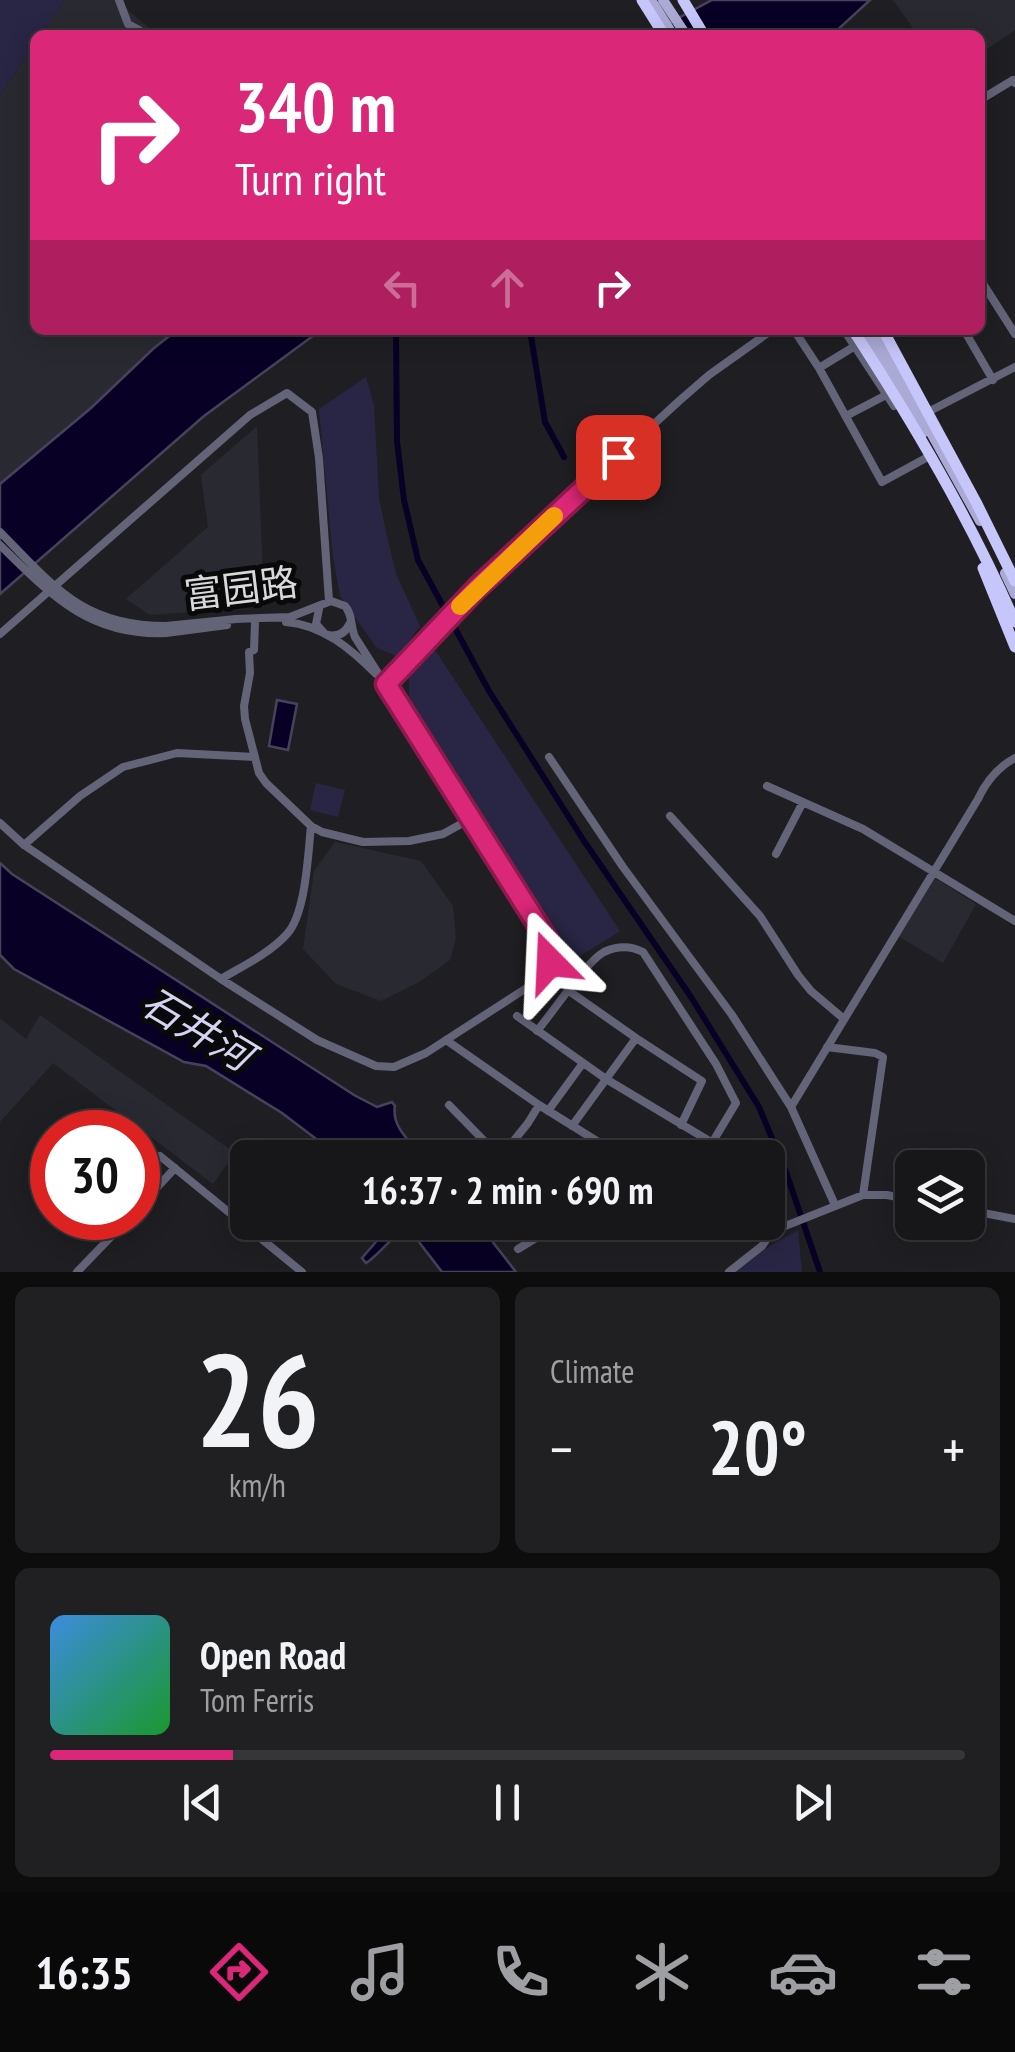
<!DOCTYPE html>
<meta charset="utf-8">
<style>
:root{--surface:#17171a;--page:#202023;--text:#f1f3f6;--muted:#9e9fa2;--line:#363639;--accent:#db2777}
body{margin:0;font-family:"PT Sans Narrow","Noto Sans SC",sans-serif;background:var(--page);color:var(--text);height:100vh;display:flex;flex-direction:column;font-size:38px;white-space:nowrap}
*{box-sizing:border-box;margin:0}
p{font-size:32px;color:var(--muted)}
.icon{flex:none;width:55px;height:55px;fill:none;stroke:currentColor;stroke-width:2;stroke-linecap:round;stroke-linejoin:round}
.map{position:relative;height:1272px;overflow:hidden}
.side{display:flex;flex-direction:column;gap:15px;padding:15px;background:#0d0d0e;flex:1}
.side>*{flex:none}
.hud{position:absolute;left:30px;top:30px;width:955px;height:305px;border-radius:15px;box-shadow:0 5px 25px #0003,0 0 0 2px var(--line);background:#db2777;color:#fff;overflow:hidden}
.buttons{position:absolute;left:895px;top:1150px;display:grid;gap:20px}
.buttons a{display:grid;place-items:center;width:90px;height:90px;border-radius:15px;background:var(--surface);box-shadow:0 5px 25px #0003,0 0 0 2px var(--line);font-size:50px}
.speed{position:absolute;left:30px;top:1110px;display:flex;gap:20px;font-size:50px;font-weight:700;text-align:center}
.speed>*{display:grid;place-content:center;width:130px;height:130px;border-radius:50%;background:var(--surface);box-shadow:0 5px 25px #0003,0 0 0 2px var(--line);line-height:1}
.speed .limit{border:15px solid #d22;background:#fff;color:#111}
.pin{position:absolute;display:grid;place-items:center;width:85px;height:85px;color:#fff;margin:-42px;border-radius:20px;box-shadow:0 5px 15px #0006}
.me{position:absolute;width:110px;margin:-55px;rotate:339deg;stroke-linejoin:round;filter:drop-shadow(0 0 8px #0008)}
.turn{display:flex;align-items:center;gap:35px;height:210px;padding:0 40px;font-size:45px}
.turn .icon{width:130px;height:130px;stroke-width:2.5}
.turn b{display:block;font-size:70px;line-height:85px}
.lanes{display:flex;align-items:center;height:95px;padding:0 40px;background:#0003;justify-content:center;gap:50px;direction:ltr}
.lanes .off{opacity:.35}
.big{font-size:75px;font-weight:800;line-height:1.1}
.side .card{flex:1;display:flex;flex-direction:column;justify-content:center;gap:15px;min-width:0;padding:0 35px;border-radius:15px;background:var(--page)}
.side .dial{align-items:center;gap:0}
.dial b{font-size:130px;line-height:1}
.song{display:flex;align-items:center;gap:30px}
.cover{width:120px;height:120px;border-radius:15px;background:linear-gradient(135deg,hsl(210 70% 55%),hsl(130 70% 35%))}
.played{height:10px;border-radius:5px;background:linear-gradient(90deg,var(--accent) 20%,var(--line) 20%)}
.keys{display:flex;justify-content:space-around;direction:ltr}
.heat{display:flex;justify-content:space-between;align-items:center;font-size:55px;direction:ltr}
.side .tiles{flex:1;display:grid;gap:15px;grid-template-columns:1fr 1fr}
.card:last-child{grid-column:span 2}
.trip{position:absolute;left:230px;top:1140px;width:555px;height:100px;border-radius:15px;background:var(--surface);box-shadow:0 5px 25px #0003,0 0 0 2px var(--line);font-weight:800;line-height:100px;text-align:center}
.tabs{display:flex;height:160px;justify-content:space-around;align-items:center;background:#09090a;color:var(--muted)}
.tabs .icon{width:70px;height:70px}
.tabs .active{color:var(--accent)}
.tabs b{font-size:45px;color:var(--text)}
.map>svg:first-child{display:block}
.built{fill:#292931}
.green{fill:#282644}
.water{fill:#090125;stroke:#47425c;stroke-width:2.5}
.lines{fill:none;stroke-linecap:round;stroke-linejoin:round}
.canal{stroke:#090125;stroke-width:6}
.minor{stroke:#646479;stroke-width:8}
.major{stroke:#abaad6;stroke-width:10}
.highway{stroke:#c7c6fb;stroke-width:11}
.minor-bridge{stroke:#646479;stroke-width:8}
.highway-bridge{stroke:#c7c6fb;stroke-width:11}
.route-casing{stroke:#8e194d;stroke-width:25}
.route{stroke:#db2777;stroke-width:18}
.slow{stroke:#f59e0b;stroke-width:18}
.labels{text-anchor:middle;stroke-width:10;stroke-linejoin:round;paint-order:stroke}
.street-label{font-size:38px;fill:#d9d9dc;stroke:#09090a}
.water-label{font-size:40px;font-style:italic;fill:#d4d3f2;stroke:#09090a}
</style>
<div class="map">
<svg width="1015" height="1272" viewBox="0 0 1015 1272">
<rect width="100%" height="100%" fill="#1f1f23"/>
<!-- built -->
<path class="built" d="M65 0H116L155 33 154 35H41Z
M893 0H1015V30L980 54V35H918Z
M35 44V330H177L154 348 91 408 0 484V95Z
M257 426 264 607 150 615 126 599 208 527 201 475Z
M335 842 421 861 453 906 456 938 450 960 419 982 381 1001 336 984 303 949 314 871Z
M933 877 976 904 943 963 898 936Z
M40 1015 235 1153 213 1184 53 1063 0 1122V1018L26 1039Z"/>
<!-- green -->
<path class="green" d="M0 0H65L41 35H35V44L0 95Z
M366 377 374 405 379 498 386 532 396 574 420 626 398 657 376 647 340 596 333 557 319 409Z
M433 647 620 931 550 975 557 959 559 943 409 704V679L415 659Z
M316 783 345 790 338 817 310 810Z
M798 1230 802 1272H725Z"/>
<!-- water -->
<path class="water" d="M712 0H870L832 35H642L656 30Z
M177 330H321L204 416 0 594V484L91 408 154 348Z
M277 700 297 704 288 750 269 746Z
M0 863 12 874 354 1095 377 1107 392 1102 395 1106C391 1127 411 1142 423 1157H340L282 1113 206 1066 184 1062 14 969 0 955Z
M393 1222 478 1223 516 1272H442L412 1233 406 1230C390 1237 381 1253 366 1263L362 1258Z"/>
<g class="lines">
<!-- canal -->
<path class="canal" d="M396 330 397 441 404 500 418 560 489 691 584 841 691 997 759 1107 786 1172 820 1272
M530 330 545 422 564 457"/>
<!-- minor -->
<path class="minor" d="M119 0 128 24 139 30 142 35
M980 100 1013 80 1015 83
M980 279 1015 334
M794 330 819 368 882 482 926 458
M844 330 894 406
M964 330 993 380
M819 368 855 346
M926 413 1015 367
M846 416 890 393
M319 609 316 624 325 634C337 638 345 634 350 623
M255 622 254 650 249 652 250 673 244 706 245 719 259 773 266 783 311 826 322 832 363 842 409 841 443 834 470 819
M286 622C323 625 351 649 376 674
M166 633 227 625
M0 634 250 415 287 393 312 412 319 458 329 601
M386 684 477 587 679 401 709 375 772 330
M549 757 623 867 732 1015 791 1107 835 1205
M767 786 863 829 1015 921
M670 816 760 916 798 975 811 991 844 1019
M0 823 24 845 221 979 317 1040 376 1066 394 1067 426 1053 542 978 550 962V944L355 637C350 626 353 615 345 606L331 601 290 617 236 619 166 626
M24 845 80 796 123 767 177 753 255 757
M776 854 803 802
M221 979C243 966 270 953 287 934 306 913 308 854 311 826
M569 991 636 1038 572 1126
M517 1016 606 1079 711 1142
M537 1031C552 1013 587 961 604 952 617 946 631 946 643 952L716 1064 736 1103 703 1158
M636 1038 702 1081 681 1125
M446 1040 539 1105 624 1158
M827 1047 875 1053 883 1057 863 1195
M449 1105 500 1157
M791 1107 978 799C986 782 998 767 1015 758
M548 1111 583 1063
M160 1156 302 1272
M500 1158 528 1123 539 1105
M138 1208 175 1168
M968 1210 1015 1219
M729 1222 755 1238 863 1195H887L912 1200
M518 1249 549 1230 556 1222
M77 1272 129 1218
M729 1272 762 1246 772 1231"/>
<!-- major -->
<path class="major" d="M651 0 673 35
M663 0 686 35
M863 330 923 433
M874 330 980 521
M1005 573 1015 594"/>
<!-- highway -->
<path class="highway" d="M642 0 664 35
M683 0 704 35"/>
<!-- minor-bridge -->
<path class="minor-bridge" d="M0 532C54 587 83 626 166 626
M0 545C51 595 89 636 166 633"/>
<!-- highway-bridge -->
<path class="highway-bridge" d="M853 330C914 424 970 519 1015 622
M883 330 976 502 1015 581
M983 568 1015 647"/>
</g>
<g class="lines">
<defs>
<path id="route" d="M550 962V944L386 684 477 588 618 457"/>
</defs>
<!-- route casing -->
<use href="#route" class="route-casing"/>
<!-- route -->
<use href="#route" class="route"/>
<!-- slow -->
<path class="slow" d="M460 606 554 516"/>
</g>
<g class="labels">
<!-- street labels -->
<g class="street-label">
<text transform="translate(241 589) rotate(-7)" y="13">富园路</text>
</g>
<!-- water labels -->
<g class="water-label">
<text transform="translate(197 1029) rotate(31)" y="14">石井河</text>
</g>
</g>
</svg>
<div class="buttons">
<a><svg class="icon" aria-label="layers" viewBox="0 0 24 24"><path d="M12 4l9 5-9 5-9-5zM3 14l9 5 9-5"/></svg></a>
</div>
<div class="speed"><div class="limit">30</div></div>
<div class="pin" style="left:618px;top:457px;background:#d93025"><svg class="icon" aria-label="arrive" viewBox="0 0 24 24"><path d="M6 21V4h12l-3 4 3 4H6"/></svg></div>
<svg class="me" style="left:550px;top:962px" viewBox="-20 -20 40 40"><path d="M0-17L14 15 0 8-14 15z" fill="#db2777" stroke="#fff" stroke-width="4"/></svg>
<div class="trip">16:37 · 2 min · 690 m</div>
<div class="hud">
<div class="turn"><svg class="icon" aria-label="right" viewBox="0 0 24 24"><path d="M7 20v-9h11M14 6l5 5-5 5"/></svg><div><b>340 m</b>Turn right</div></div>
<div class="lanes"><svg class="icon off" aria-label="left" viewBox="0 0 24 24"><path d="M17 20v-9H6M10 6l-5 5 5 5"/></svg><svg class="icon off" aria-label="ahead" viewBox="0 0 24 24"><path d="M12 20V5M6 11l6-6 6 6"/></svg><svg class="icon" aria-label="right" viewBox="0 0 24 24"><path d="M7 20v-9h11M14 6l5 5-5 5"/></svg></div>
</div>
</div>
<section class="side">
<div class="tiles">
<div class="card dial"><b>26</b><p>km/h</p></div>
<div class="card"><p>Climate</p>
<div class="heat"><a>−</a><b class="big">20°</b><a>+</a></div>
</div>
<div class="card">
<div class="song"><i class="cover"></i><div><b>Open Road</b><p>Tom Ferris</p></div></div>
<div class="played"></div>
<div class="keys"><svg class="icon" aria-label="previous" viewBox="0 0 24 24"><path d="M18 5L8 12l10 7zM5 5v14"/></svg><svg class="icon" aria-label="pause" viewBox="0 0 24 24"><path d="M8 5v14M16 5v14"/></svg><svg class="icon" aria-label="next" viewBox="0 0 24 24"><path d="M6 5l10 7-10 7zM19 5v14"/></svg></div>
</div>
</div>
</section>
<nav class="tabs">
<b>16:35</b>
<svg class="icon active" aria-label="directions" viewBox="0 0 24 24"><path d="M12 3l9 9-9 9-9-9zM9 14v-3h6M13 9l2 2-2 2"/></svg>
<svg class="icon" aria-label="music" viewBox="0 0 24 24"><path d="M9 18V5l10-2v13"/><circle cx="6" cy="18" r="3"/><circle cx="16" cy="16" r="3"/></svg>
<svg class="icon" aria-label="phone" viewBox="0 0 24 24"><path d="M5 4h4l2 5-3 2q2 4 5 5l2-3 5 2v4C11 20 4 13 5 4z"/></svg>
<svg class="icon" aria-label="climate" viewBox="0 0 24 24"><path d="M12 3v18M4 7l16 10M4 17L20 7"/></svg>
<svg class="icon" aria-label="car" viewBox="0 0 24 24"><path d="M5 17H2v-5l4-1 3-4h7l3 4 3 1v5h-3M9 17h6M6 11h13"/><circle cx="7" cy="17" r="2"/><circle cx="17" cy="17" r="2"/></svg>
<svg class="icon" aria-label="filters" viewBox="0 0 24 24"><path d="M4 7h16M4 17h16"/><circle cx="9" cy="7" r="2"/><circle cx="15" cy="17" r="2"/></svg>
</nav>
